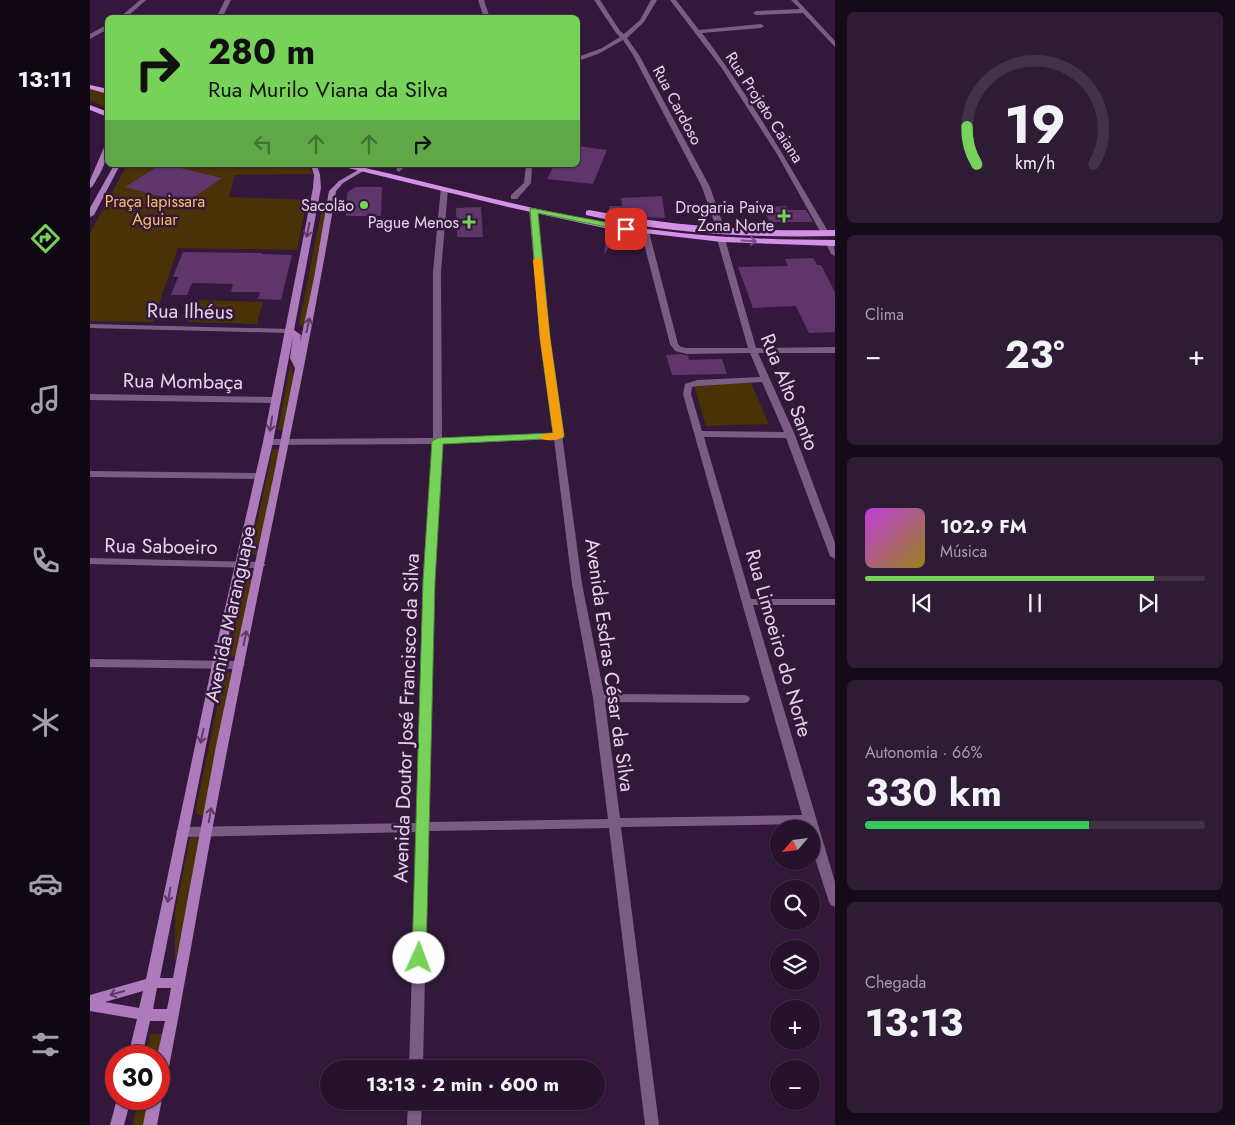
<!DOCTYPE html>
<html lang="pt">
<meta charset="utf-8">
<style>
:root{--surface:#26122c;--page:#2e1b34;--text:#f1f3f6;--muted:#a49ea9;--line:#423248;--accent:#77d259}
body{margin:0;font-family:Jost,sans-serif;background:var(--page);color:var(--text);height:100vh;display:flex;flex-direction:column;font-size:19px;white-space:nowrap}
*{box-sizing:border-box;margin:0}
p{font-size:16px;color:var(--muted)}
.icon{flex:none;width:28px;height:28px;fill:none;stroke:currentColor;stroke-width:2;stroke-linecap:round;stroke-linejoin:round}
.map{position:relative;flex:1;overflow:hidden}
.sheet{display:flex;flex-direction:column;gap:12px;padding:12px;background:#150a18;width:400px}
.sheet>*{flex:none}
.top-card{position:absolute;left:15px;top:15px;width:475px;height:152px;border-radius:8px;box-shadow:0 1px 4px #0004,0 0 0 1px var(--line);background:#77d259;color:#111;overflow:hidden}
.needle{width:32px;rotate:242deg}
.buttons{position:absolute;left:680px;top:820px;display:grid;gap:10px}
.buttons a{display:grid;place-items:center;width:50px;height:50px;border-radius:50%;background:var(--surface);box-shadow:0 1px 4px #0004,0 0 0 1px var(--line);font-size:25px}
.speed{position:absolute;left:15px;top:1045px;display:flex;gap:10px;font-size:25px;font-weight:700;text-align:center}
.speed>*{display:grid;place-content:center;width:65px;height:65px;border-radius:50%;background:var(--surface);box-shadow:0 1px 4px #0004,0 0 0 1px var(--line);line-height:1}
.speed .limit{border:8px solid #d22;background:#fff;color:#111}
.pin{position:absolute;display:grid;place-items:center;width:42px;height:42px;color:#fff;margin:-21px;border-radius:10px;box-shadow:0 2px 8px #0006}
.me{position:absolute;width:55px;margin:-28px;rotate:2deg;stroke-linejoin:round;filter:drop-shadow(0 0 4px #0008)}
.turn{display:flex;align-items:center;gap:18px;height:105px;padding:0 20px;font-size:22px}
.turn .icon{width:65px;height:65px;stroke-width:2.5}
.turn b{display:block;font-size:35px;line-height:42px}
.lanes{display:flex;align-items:center;height:48px;padding:0 20px;background:#0003;justify-content:center;gap:25px;direction:ltr}
.lanes .off{opacity:.35}
.big{font-size:38px;font-weight:700;line-height:1.1}
.sheet .tile{flex:1;display:flex;flex-direction:column;justify-content:center;gap:8px;min-width:0;padding:0 18px;border-radius:8px;background:var(--page)}
.sheet .dial{align-items:center;gap:0}
.dial svg{height:130px;overflow:visible;fill:none;stroke:var(--line);stroke-width:7;stroke-linecap:round;text-anchor:middle}
.dial text{fill:var(--text);stroke:none}
.song{display:flex;align-items:center;gap:15px}
.cover{width:60px;height:60px;border-radius:8px;background:linear-gradient(135deg,hsl(290 70% 55%),hsl(50 70% 35%))}
.played{height:5px;border-radius:2px;background:linear-gradient(90deg,var(--accent) 85%,var(--line) 85%)}
.keys{display:flex;justify-content:space-around;direction:ltr}
.heat{display:flex;justify-content:space-between;align-items:center;font-size:28px;direction:ltr}
.charge{height:8px;border-radius:4px;background:linear-gradient(90deg,#34c759 66%,var(--line) 0)}
.trip{position:absolute;left:230px;top:1060px;width:285px;height:50px;border-radius:25px;background:var(--surface);box-shadow:0 1px 4px #0004,0 0 0 1px var(--line);font-weight:700;line-height:50px;text-align:center}
main{display:flex;flex:1;min-height:0}
.dock{display:flex;flex-direction:column;width:90px;justify-content:space-around;align-items:center;background:#0f0712;color:var(--muted)}
.dock .icon{width:35px;height:35px}
.dock .selected{color:var(--accent)}
.dock b{font-size:22px;color:var(--text)}
.map>svg:first-child{display:block}
.green{fill:#493306}
.building{fill:#60356c}
.lines{fill:none;stroke-linecap:round;stroke-linejoin:round}
.street{fill:#7c5c85;fill-rule:evenodd}
.secondary{fill:#ad7abc;fill-rule:evenodd}
.primary{fill:#d391e7;fill-rule:evenodd}
.oneway{stroke:#5e3a68}
.oneway2{stroke:#7b4e88}
.route{fill:#77d259;stroke:#4d883a}
.slow{fill:#f59e0b}
.poi-dot{fill:#77d259;stroke:#33183b;stroke-width:2}
.labels{text-anchor:middle;stroke-width:5;stroke-linejoin:round;paint-order:stroke}
.far-street-label{font-size:16px;fill:#e5d3ea;stroke:#33183b}
.far-park-label{font-size:16px;fill:#fac05e;stroke:#33183b}
.far-poi-label{font-size:16px;fill:#e5d3ea;stroke:#33183b;text-anchor:end}
.street-label{font-size:20px;fill:#e5d3ea;stroke:#33183b}
</style>
<main>
<nav class="dock">
<b>13:11</b>
<svg class="icon selected" aria-label="directions" viewBox="0 0 24 24"><path d="M12 3l9 9-9 9-9-9zM9 14v-3h6M13 9l2 2-2 2"/></svg>
<svg class="icon" aria-label="music" viewBox="0 0 24 24"><path d="M9 18V5l10-2v13"/><circle cx="6" cy="18" r="3"/><circle cx="16" cy="16" r="3"/></svg>
<svg class="icon" aria-label="phone" viewBox="0 0 24 24"><path d="M5 4h4l2 5-3 2q2 4 5 5l2-3 5 2v4C11 20 4 13 5 4z"/></svg>
<svg class="icon" aria-label="climate" viewBox="0 0 24 24"><path d="M12 3v18M4 7l16 10M4 17L20 7"/></svg>
<svg class="icon" aria-label="car" viewBox="0 0 24 24"><path d="M5 17H2v-5l4-1 3-4h7l3 4 3 1v5h-3M9 17h6M6 11h13"/><circle cx="7" cy="17" r="2"/><circle cx="17" cy="17" r="2"/></svg>
<svg class="icon" aria-label="filters" viewBox="0 0 24 24"><path d="M4 7h16M4 17h16"/><circle cx="9" cy="7" r="2"/><circle cx="15" cy="17" r="2"/></svg>
</nav>
<div class="map">
<svg width="745" height="1125" viewBox="0 0 745 1125">
<rect width="100%" height="100%" fill="#33183b"/>
<!-- green -->
<path class="green" d="M0 89 17 93V108L0 100Z
M37 165H212L219 167 223 174 145 175 139 197 217 200 207 250 88 248 63 322 0 321V233Z
M238 200 216 329 209 324 231 213 234 201Z
M105 300 173 302 167 324 98 322Z
M201 362 204 384 195 430H188Z
M661 383 679 424 616 426 604 385Z
M183 449H189L169 555 160 554Z
M165 570 147 657 139 656 156 571Z
M140 672 145 674 117 811 113 816 107 814 106 809 134 674Z
M108 836 111 840 85 962V912L100 838Z
M60 1034H73L69 1056H56Z
M48 1099H60L55 1125H43Z"/>
<!-- building -->
<path class="building" d="M488 146 517 150 503 184 457 179 464 165H488Z
M70 165H78L132 178 95 203 35 187Z
M265 187H292L291 216H256L257 193Z
M572 196 575 218 553 217 519 212V206H532L531 198Z
M697 206 698 210H716L723 222H679L673 207Z
M391 207 393 237H367L366 208Z
M517 230 528 232 514 255Z
M93 252 172 253 171 254 202 255 191 300 168 299 170 292H141L143 284 102 283 97 295H81L88 277H83Z
M723 258 727 265H731L745 292V332L719 333 706 306 663 308 648 267 698 266 695 259Z
M591 354 598 356 599 360 632 359 637 374 582 375 576 355Z"/>
<g class="lines">
<!-- street -->
<path class="street" d="M50 0H56L36 18H29Z
M135 0H141L132 18H126Z
M388 0H394L400 18H394Z
M504 0H510L530 31 534 34 550 20 561 0H567L554 22 537 38 549 55 620 187 635 230 634 232H631L627 230 612 187 543 55 533 40 508 54 488 61V57L512 48 530 37 526 33Z
M580 0H586L609 30 671 24 674 26 671 28 612 33C660 96 699 165 739 233L738 235H735L731 233 687 154 631 67Z
M701 0H707L745 41V47L713 13 666 15 663 13 666 11 710 9Z
M18 24V29L0 39V34Z
M309 165H316L309 172 306 170Z
M436 165H442L441 183 427 199H421V195L434 183Z
M351 187 358 189 351 272 352 438 463 434 451 338 439 210 446 208 459 338 492 584 514 694 654 695 658 696 660 699 658 702 654 703 515 702 530 818 712 815 593 394 595 384 607 380 670 377 660 353 597 354 585 351 580 344 551 232 555 230 559 232 588 344 591 347 597 348H658L627 239 631 237 635 239 666 348 745 347V353H668L705 435 745 543V559L740 556 696 438 614 437 661 599H745V605H663L745 882V907L741 905 739 902 721 846V829H716L714 824 531 827 569 1125H555L519 828 338 831 333 1069H319L326 832 92 837 88 835 86 832 88 829 92 827 327 823 334 581 343 444 178 445 173 442 178 439 343 438V272ZM672 382 694 432 612 431 601 394 602 387 608 386ZM464 439 482 584 503 698 518 819 339 822 344 581 352 444Z
M737 241H740L744 243 745 256 741 254 736 243Z
M0 324 199 329 203 331 199 333 0 328Z
M0 394 185 397 189 400 185 403 0 400Z
M0 471 170 473 175 476 170 479 0 477Z
M0 558 171 562 176 565 171 568 0 564Z
M0 659 150 661 155 665 150 669 0 667Z
M318 1101H332L331 1125H317Z"/>
<!-- secondary -->
<path class="secondary" d="M18 143C18 160 11 173 2 187L0 188V180L15 145Z
M24 165H30L4 215 0 217V208Z
M221 165H227L230 175 231 188 204 330 211 335 210 343 224 278 239 191 249 181 270 169 275 170 253 183 246 191C215 377 173 561 138 746 116 858 98 970 76 1082L74 1086 69 1088V1056H67L75 1021H60L52 1056H38L47 1019 0 1011V995L56 979 122 665 173 442 223 188 224 175ZM203 336 200 358 205 368 183 479 126 746 83 978H70L132 665 183 442ZM67 988H81L77 1009H63ZM53 991 49 1008 15 1002Z
M69 1094 72 1099 67 1125H53L58 1099H69Z
M27 1099H41L34 1125H20Z"/>
<!-- primary -->
<path class="primary" d="M0 85 18 89V94L0 89Z
M0 105 18 112V117L0 110Z
M246 165H262C347 184 432 208 518 223 593 236 669 240 745 240V246L632 242 519 229 418 207Z
M499 210C581 226 662 232 745 230V236C662 238 577 234 496 215V211Z"/>
</g>
<!-- one-way arrows -->
<defs><path id="oneway-shaft" d="M-6 0H5M1.5-3L5.5 0L1.5 3" fill="none" stroke-width="1.6" stroke-linecap="round" stroke-linejoin="round" transform="scale(1.25)"/></defs>
<g class="oneway">
<use href="#oneway-shaft" transform="translate(218 230) rotate(101)"/>
<use href="#oneway-shaft" transform="translate(218 325) rotate(-78)"/>
<use href="#oneway-shaft" transform="translate(181 424) rotate(99)"/>
<use href="#oneway-shaft" transform="translate(155 638) rotate(-79)"/>
<use href="#oneway-shaft" transform="translate(112 736) rotate(102)"/>
<use href="#oneway-shaft" transform="translate(120 815) rotate(-80)"/>
<use href="#oneway-shaft" transform="translate(79 895) rotate(101)"/>
<use href="#oneway-shaft" transform="translate(27 993) rotate(164)"/>
</g>
<use class="oneway2" href="#oneway-shaft" transform="translate(659 241) rotate(3)"/>
<!-- route -->
<path class="route" d="M440 208 536 226 541 229 536 231 448 213 460 338 474 436 473 438 353 444 345 581 336 958 334 962 329 964 324 962 322 958 333 581 342 441 348 438 463 433 450 338Z"/>
<!-- slow -->
<path class="slow" d="M448 257 452 260 460 338 474 436C469 441 454 442 449 437L454 434 463 433 450 338 443 260Z"/>
<!-- markers -->
<g class="poi-dot">
<circle cx="274" cy="205" r="5"/>
<path d="M691.5 208.5h5v5h5v5h-5v5h-5v-5h-5v-5h5z"/>
<path d="M376.5 214.5h5v5h5v5h-5v5h-5v-5h-5v-5h5z"/>
</g>
<g class="labels">
<!-- far-street labels -->
<g class="far-street-label">
<text transform="translate(588 105) rotate(62)" y="6">Rua Cardoso</text>
<text transform="translate(675 107) rotate(57)" y="6">Rua Projeto Caiana</text>
</g>
<!-- far-park labels -->
<g class="far-park-label">
<text x="65" y="207">Praça Iapissara<tspan x="65" dy="18">Aguiar</tspan></text>
</g>
<!-- far-poi labels -->
<g class="far-poi-label">
<text x="264" y="211">Sacolão</text>
<text x="684" y="213">Drogaria Paiva<tspan x="684" dy="18">Zona Norte</tspan></text>
<text x="369" y="228">Pague Menos</text>
</g>
<!-- street labels -->
<g class="street-label">
<text transform="translate(100 311) rotate(1)" y="7">Rua Ilhéus</text>
<text transform="translate(93 381) rotate(1)" y="7">Rua Mombaça</text>
<text transform="translate(700 392) rotate(68)" y="7">Rua Alto Santo</text>
<text transform="translate(71 546) rotate(1)" y="7">Rua Saboeiro</text>
<text transform="translate(140 614) rotate(-78)" y="7">Avenida Maranguape</text>
<text transform="translate(689 643) rotate(74)" y="7">Rua Limoeiro do Norte</text>
<text transform="translate(520 665) rotate(82)" y="7">Avenida Esdras César da Silva</text>
<text transform="translate(316 718) rotate(-88)" y="7">Avenida Doutor José Francisco da Silva</text>
</g>
</g>
</svg>
<div class="buttons">
<a><svg class="needle" viewBox="-14 -14 28 28"><path d="M0-13l5 13h-10z" fill="#e53935"/><path d="M0 13l5-13h-10z" fill="#a49ea9"/></svg></a>
<a><svg class="icon" aria-label="search" viewBox="0 0 24 24"><circle cx="10" cy="10" r="6"/><path d="M15 15l6 6"/></svg></a>
<a><svg class="icon" aria-label="layers" viewBox="0 0 24 24"><path d="M12 4l9 5-9 5-9-5zM3 14l9 5 9-5"/></svg></a>
<a>+</a>
<a>−</a>
</div>
<div class="speed"><div class="limit">30</div></div>
<div class="pin" style="left:536px;top:229px;background:#d93025"><svg class="icon" aria-label="arrive" viewBox="0 0 24 24"><path d="M6 21V4h12l-3 4 3 4H6"/></svg></div>
<svg class="me" style="left:329px;top:958px" viewBox="-20 -20 40 40"><circle r="19" fill="#fff"/><path d="M0-13L10 11 0 6-10 11z" fill="#77d259"/></svg>
<div class="trip">13:13 · 2 min · 600 m</div>
<div class="top-card">
<div class="turn"><svg class="icon" aria-label="right" viewBox="0 0 24 24"><path d="M7 20v-9h11M14 6l5 5-5 5"/></svg><div><b>280 m</b>Rua Murilo Viana da Silva</div></div>
<div class="lanes"><svg class="icon off" aria-label="left" viewBox="0 0 24 24"><path d="M17 20v-9H6M10 6l-5 5 5 5"/></svg><svg class="icon off" aria-label="ahead" viewBox="0 0 24 24"><path d="M12 20V5M6 11l6-6 6 6"/></svg><svg class="icon off" aria-label="ahead" viewBox="0 0 24 24"><path d="M12 20V5M6 11l6-6 6 6"/></svg><svg class="icon" aria-label="right" viewBox="0 0 24 24"><path d="M7 20v-9h11M14 6l5 5-5 5"/></svg></div>
</div>
</div>
<section class="sheet">
<div class="tile dial"><svg viewBox="0 0 100 80">
<path d="M14 69A42 42 0 1 1 86 69"/>
<path d="M14 69A42 42 0 0 1 8 46" stroke="#77d259"/>
<text x="50" y="56" font-size="32" font-weight="700">19</text>
<text x="50" y="72" font-size="11">km/h</text>
</svg></div>
<div class="tile"><p>Clima</p>
<div class="heat"><a>−</a><b class="big">23°</b><a>+</a></div>
</div>
<div class="tile">
<div class="song"><i class="cover"></i><div><b>102.9 FM</b><p>Música</p></div></div>
<div class="played"></div>
<div class="keys"><svg class="icon" aria-label="previous" viewBox="0 0 24 24"><path d="M18 5L8 12l10 7zM5 5v14"/></svg><svg class="icon" aria-label="pause" viewBox="0 0 24 24"><path d="M8 5v14M16 5v14"/></svg><svg class="icon" aria-label="next" viewBox="0 0 24 24"><path d="M6 5l10 7-10 7zM19 5v14"/></svg></div>
</div>
<div class="tile"><p>Autonomia · 66%</p><b class="big">330 km</b><div class="charge"></div></div>
<div class="tile"><p>Chegada</p><b class="big">13:13</b></div>
</section>
</main>
